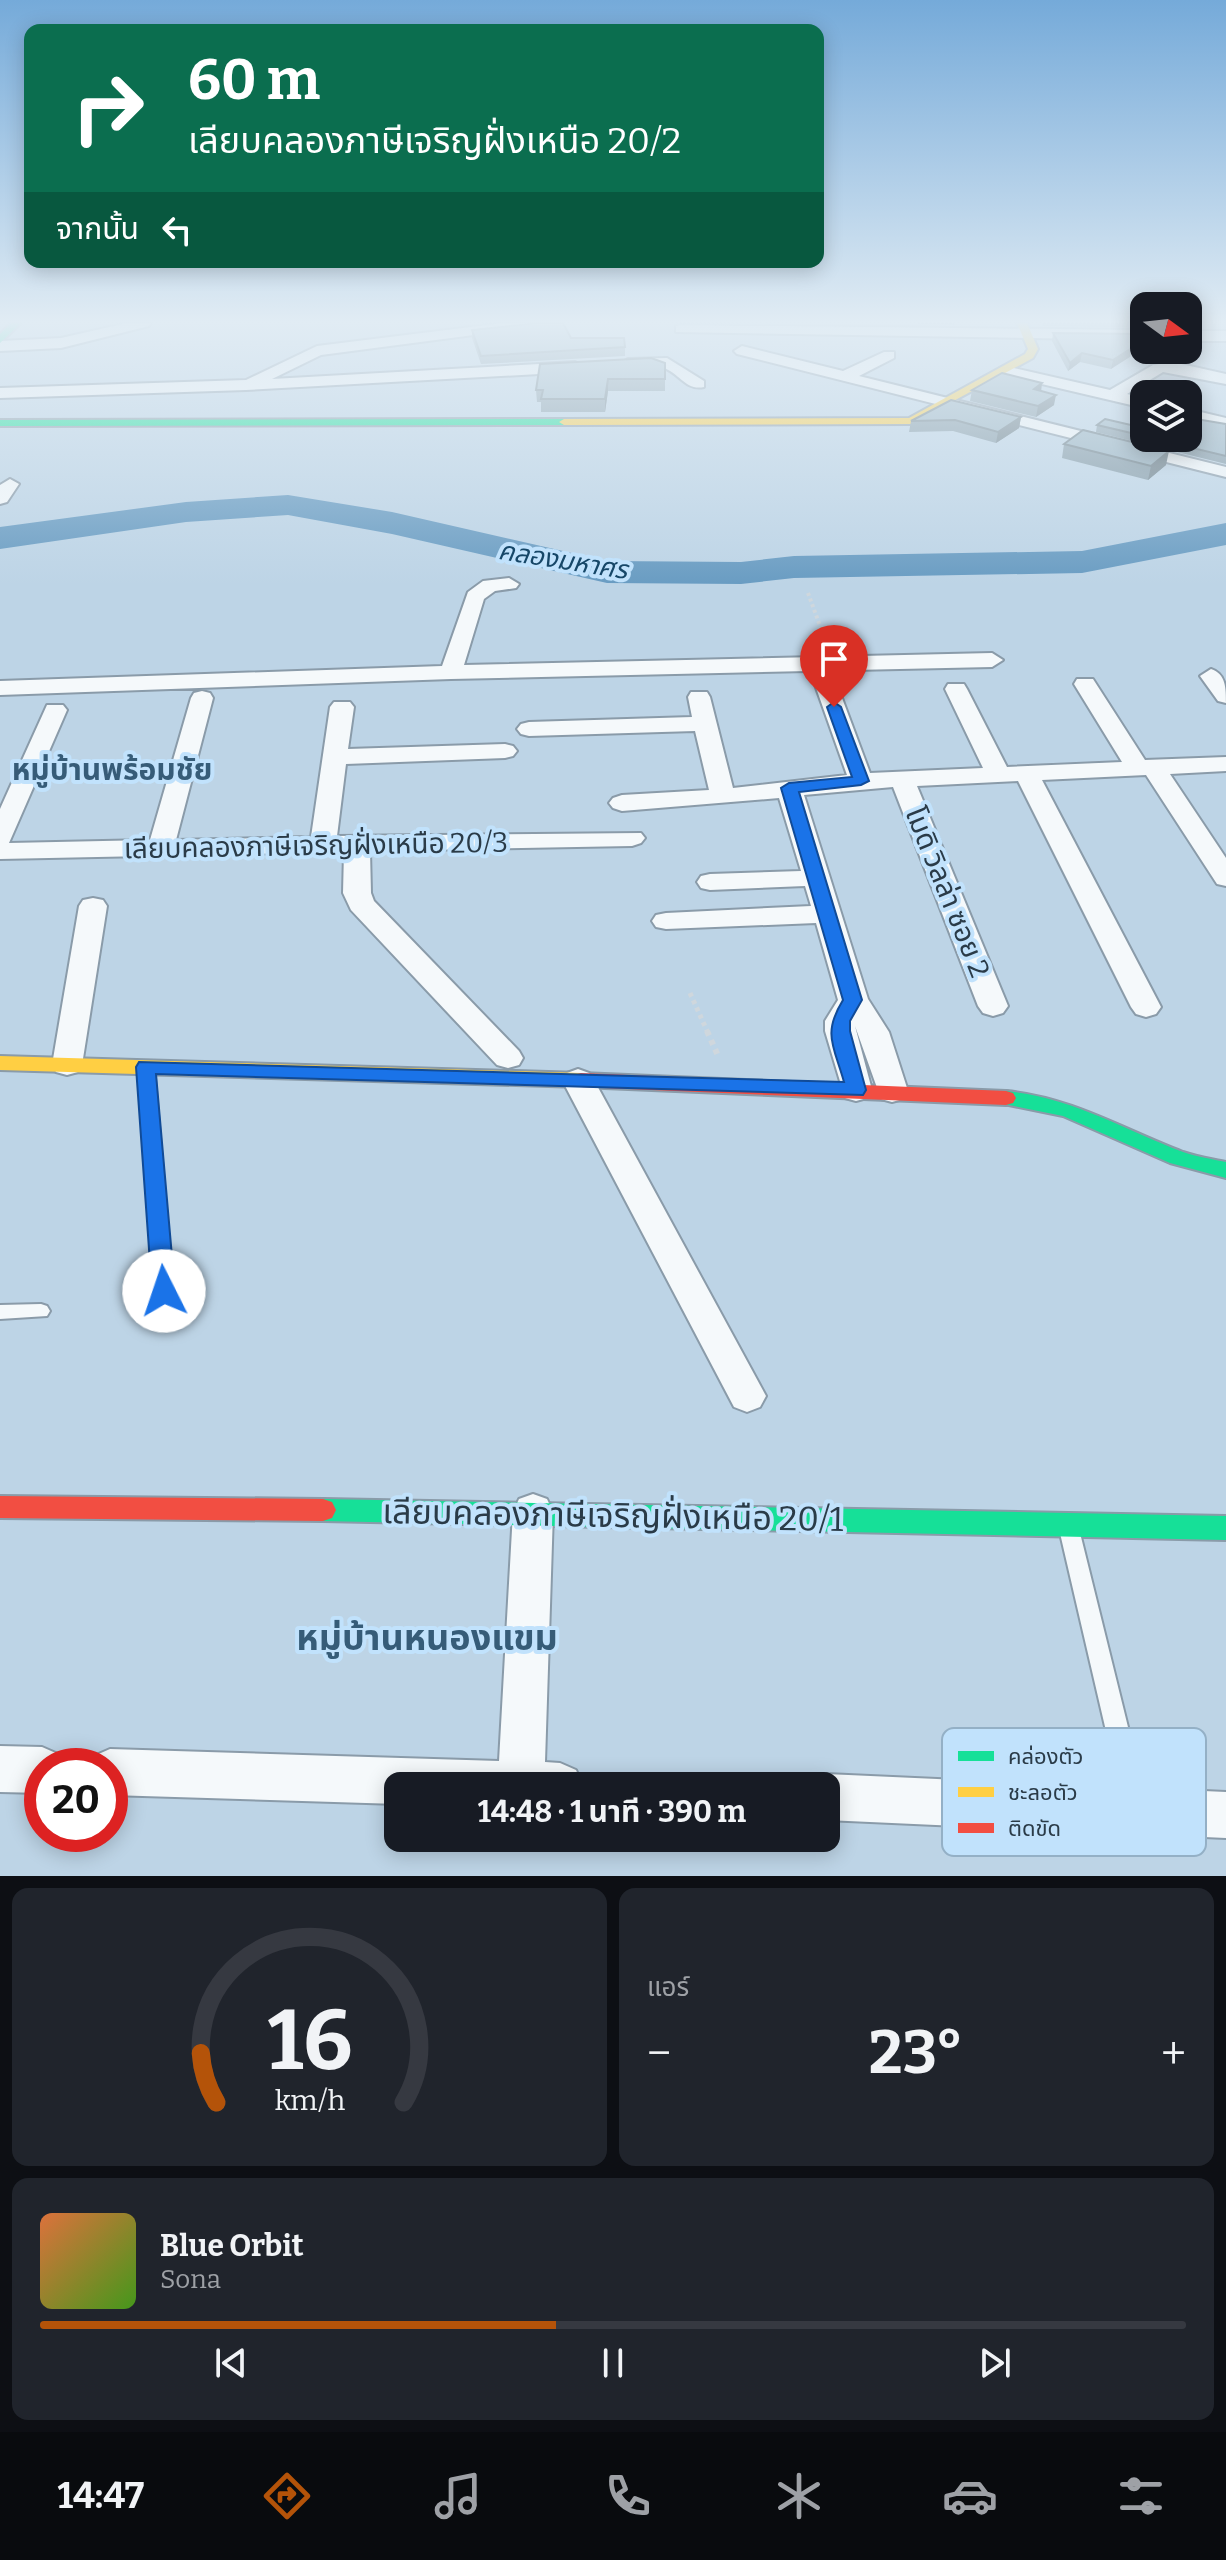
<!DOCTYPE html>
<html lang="th">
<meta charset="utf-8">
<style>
:root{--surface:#171b24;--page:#20242c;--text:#f1f3f6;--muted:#9ea1a6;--line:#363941;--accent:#b45309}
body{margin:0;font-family:Bitter,"Noto Sans Thai",serif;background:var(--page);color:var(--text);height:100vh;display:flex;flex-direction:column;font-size:30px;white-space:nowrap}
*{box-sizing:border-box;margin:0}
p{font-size:26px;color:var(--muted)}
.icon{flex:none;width:44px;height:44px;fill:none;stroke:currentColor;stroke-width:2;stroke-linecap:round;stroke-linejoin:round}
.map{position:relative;height:1876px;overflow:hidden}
.panel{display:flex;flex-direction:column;gap:12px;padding:12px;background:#0d0f14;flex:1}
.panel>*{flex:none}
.top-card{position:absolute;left:24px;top:24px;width:800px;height:244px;border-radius:16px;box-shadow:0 4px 20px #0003;background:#0b6e4f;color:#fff;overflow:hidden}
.needle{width:52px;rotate:105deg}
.tools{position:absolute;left:1130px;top:292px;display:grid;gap:16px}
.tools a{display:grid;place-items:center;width:72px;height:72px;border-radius:16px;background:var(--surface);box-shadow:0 4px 20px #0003;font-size:40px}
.speed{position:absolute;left:24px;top:1748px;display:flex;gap:16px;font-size:40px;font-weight:700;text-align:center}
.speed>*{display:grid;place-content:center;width:104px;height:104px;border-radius:50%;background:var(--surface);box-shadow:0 4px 20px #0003;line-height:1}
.speed .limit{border:12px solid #d22;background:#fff;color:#111}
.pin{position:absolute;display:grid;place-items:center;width:68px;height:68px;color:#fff;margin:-82px -34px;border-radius:50% 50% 50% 0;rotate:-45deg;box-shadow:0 0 8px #0007}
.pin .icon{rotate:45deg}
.me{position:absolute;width:88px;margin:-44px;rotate:356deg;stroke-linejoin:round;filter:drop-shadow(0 0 6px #0008)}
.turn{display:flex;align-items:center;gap:28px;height:168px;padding:0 32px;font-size:36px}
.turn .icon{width:104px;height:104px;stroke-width:2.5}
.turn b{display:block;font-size:56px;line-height:68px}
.then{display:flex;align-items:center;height:76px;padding:0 32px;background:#0003;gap:16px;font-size:30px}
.big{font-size:60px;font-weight:700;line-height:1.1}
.panel .widget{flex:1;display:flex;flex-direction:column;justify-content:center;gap:12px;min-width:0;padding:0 28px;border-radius:16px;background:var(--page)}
.panel .dial{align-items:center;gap:0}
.dial svg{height:208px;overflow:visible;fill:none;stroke:var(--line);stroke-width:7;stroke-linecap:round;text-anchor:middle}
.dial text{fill:var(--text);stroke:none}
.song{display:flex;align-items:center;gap:24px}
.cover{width:96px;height:96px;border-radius:12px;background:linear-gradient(135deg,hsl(20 70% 55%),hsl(100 70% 35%))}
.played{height:8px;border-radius:4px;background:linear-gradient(90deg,var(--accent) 45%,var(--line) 45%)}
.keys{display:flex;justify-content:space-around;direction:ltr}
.heat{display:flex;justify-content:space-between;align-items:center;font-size:44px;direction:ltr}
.panel .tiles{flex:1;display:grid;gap:12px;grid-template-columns:1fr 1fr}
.widget:last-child{grid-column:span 2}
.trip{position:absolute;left:384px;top:1772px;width:456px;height:80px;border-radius:16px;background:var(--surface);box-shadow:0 4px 20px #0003;font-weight:700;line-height:80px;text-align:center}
.tab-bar{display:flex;height:128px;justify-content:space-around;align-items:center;background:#090b0e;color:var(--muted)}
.tab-bar .icon{width:56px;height:56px}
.tab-bar .selected{color:var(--accent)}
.tab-bar b{font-size:36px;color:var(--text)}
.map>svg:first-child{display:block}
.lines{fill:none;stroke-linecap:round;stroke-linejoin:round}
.river{fill:#699cc2;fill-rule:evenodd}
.lane-casing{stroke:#8a9ba9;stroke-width:4}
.street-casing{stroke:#8a9ba9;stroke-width:4}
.fast-casing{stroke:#8a9ba9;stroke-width:4}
.slow-casing{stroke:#8a9ba9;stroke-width:4}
.jam-casing{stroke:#8a9ba9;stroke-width:4}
.path-far2{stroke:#cfd7dd;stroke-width:4;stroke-dasharray:3 3;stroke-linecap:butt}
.path-far1{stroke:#cfd7dd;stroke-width:5;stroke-dasharray:4 4;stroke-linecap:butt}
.path{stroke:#cfd7dd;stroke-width:6;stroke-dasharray:5 5;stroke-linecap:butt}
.lane{fill:#f5f9fb;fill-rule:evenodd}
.street{fill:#f5f9fb;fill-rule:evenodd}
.fast{fill:#16e098;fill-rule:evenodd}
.slow{fill:#ffcf43;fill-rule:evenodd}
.jam{fill:#f24e42;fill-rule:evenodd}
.wall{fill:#8198a5}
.shaded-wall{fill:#697c86}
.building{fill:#96b1c0;stroke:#697c86;stroke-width:2}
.route{fill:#1a73e8;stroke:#114b97;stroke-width:2}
.labels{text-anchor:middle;stroke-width:8;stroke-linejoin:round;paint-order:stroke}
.far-water-label{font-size:26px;font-style:italic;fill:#164768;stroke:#c1e2fc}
.street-label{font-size:28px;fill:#2a3b48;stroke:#c1e2fc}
.neighbourhood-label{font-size:30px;font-weight:bold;fill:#365c78;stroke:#c1e2fc}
.near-street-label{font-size:34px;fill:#2a3b48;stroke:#c1e2fc}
.near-neighbourhood-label{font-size:36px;font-weight:bold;fill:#365c78;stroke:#c1e2fc}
.key{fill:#c1e2fc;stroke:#94b0c6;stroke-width:2}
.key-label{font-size:22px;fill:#2a3b48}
</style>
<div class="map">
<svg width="1226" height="1876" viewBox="0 0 1226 1876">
<rect width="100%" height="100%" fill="#bdd4e6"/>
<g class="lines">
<!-- river -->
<path class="river" d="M288 495 392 512 607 561 741 562 794 556 1082 551 1226 523V545L1082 573 794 578 741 584 607 583 392 534 288 515 186 522 0 549V527L186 502Z"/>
<defs>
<path id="lane" d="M146 1062 151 1063 154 1067 173 1291 170 1296 164 1298 158 1296 155 1291 138 1067 141 1063Z
M41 1304 47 1306 50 1311 47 1316 0 1319V1305Z
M1070 1524 1077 1527 1080 1533 1147 1804 1143 1812 1135 1816 1127 1812 1123 1804 1060 1533 1063 1527Z"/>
<path id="street" d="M127 323H151L149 326 61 348 0 351V341L61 338Z
M503 323H542L535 327 321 355 272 379 575 362 583 367 575 372 246 390 0 398V388L246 380 317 346Z
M681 325 1144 330V340L676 332V326Z
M1188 331H1226V341H1188Z
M742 346 843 371 884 352H894V358L859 376 1226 467V477L737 354 734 351Z
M667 358 704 381V387C686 391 679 373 664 368 650 363 633 374 620 364L628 359Z
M1172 362 1226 374V384L1163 372 1127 394 1144 398V408L999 374 997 371 1005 366 1110 390 1153 365Z
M1188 409 1226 418V428L1188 419Z
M10 479 19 484 7 502 0 504V485Z
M509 578 519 584 516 588 495 591 484 599 464 665 992 653 1003 660 992 667 451 679 0 695V681L442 666 468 592 483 581Z
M1211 669C1226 674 1226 688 1226 703L1218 701 1200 676Z
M825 675 836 682 870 773 983 768 945 689 948 684H964L967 689 1007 767 1122 762 1074 684 1077 679H1093L1145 760 1226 757V771L1170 774 1226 858V886L1217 884 1146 775 1042 780 1161 1007 1156 1014 1146 1017 1136 1014 1131 1007 1018 781 917 786 1008 1006 1003 1013 993 1016 983 1013 978 1006 893 787 804 795 868 999 889 1032 908 1091 903 1099 892 1102 881 1099 855 1026 872 1090 867 1098 856 1101 845 1098 825 1031V1021L838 1000 816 923 666 929 656 927 652 921 656 915 666 913 811 906 805 886 710 890 701 888 697 882 701 876 710 874 801 871 779 798 622 811 613 808 609 803 613 798 622 795 709 790 695 731 529 736 521 734 517 729 521 724 529 722 692 717 688 697 691 692H707L710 697 733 788 847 775 814 682Z
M202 691 210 693 213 698 176 840 311 837 330 707 334 702H350L354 707 348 749 505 744 513 746 517 751 513 756 505 758 346 764 337 836 641 833 645 838 641 843 632 846 370 851 371 893 374 901 519 1051 523 1058 519 1065 508 1068 497 1065 351 910 343 893 344 852 0 859V809L47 705H63L67 710 9 843 150 840 191 698 194 693Z
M93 898 103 900 107 906 82 1065 78 1072 67 1075 56 1072 52 1065 79 906 83 900Z
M578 1069 589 1073 594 1080 760 1385 766 1396 760 1407 747 1412 734 1407 562 1080 567 1073Z
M533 1494 547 1499 553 1512 545 1762 560 1763 576 1770 583 1786H398V1804L110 1795V1766H90L94 1756 110 1749 499 1761 513 1512 519 1499Z
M0 1746 42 1747 58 1754 63 1766H42V1793L0 1792Z
M826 1774 1226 1792V1838L826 1820V1786H807L810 1781Z"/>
<path id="fast" d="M11 323H21L0 343V334Z
M0 420 564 419 569 422 564 425 0 426Z
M1006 1091C1071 1097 1123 1129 1183 1152 1197 1157 1212 1159 1226 1162V1178L1170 1163 1063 1116 999 1103 996 1098 999 1093Z
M323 1499 1226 1516V1540L323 1521 314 1518 310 1510 314 1502Z"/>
<path id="slow" d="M1017 323H1027L1038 349 1033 358 911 424 564 425 559 422 564 419 909 418 1025 354 1028 349Z
M0 1056 581 1073 588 1075 591 1080 588 1085 581 1087 0 1070Z"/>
<path id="jam" d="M581 1073 1006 1091 1013 1093 1016 1098 1013 1103 1006 1105 581 1087 574 1085 571 1080 574 1075Z
M0 1496 323 1499 332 1502 336 1510 332 1518 323 1521 0 1518Z"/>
</defs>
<!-- lane casing -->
<use href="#lane" class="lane-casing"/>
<!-- street casing -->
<use href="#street" class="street-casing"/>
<!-- fast casing -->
<use href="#fast" class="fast-casing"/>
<!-- slow casing -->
<use href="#slow" class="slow-casing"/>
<!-- jam casing -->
<use href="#jam" class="jam-casing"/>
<!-- path-far2 -->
<path class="path-far2" d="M808 593 827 645"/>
<!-- path-far1 -->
<path class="path-far1" d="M690 993 708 1033"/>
<!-- path -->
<path class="path" d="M707 1031 719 1058"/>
<!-- lane -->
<use href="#lane" class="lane"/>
<!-- street -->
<use href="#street" class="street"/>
<!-- fast -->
<use href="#fast" class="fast"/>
<!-- slow -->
<use href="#slow" class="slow"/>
<!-- jam -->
<use href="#jam" class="jam"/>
</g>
<!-- wall -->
<path class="wall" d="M918 323H955L954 325 918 324Z
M1042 323H1129L1128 327 1043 326Z
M472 330 571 338 625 347V356L481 364 472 338Z
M1053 333 1144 334 1111 369 1080 362 1068 371 1052 341Z
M665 363V391H608L605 412H541V402H537L536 390Z
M972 390 1041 391 1054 405 1036 417 970 401Z
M1021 417 1019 428 996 443 953 431 909 432 911 421Z
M1226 424V464L1096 432 1097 425 1144 428V438H1188Z
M1064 444 1166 465 1148 480 1062 458Z"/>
<!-- shaded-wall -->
<path class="shaded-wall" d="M1144 340V348L1111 369 1113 360Z
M1082 353 1080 362 1068 371 1070 363Z
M608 379V391L605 412V399Z
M1042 383 1041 393 1034 389Z
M1056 395 1054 405 1036 417 1038 406Z
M1021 417 1019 428 996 443 998 432Z
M1169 451 1166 465 1148 480 1151 466Z"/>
<!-- building -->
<path class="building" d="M538 323H563L571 338H624L625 347 481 356 472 330Z
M1053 333 1144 334V340L1113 360 1082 353 1070 363Z
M651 358 665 363V379H608L605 399H541L543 390H536L540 364Z
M1002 373 1042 383 1034 389 1056 395 1038 406 972 390Z
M951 400 1021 417 998 432 955 420 911 421Z
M1190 418 1226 424V456L1151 438H1188V420Z
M1105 419 1144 428V436L1097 425Z
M1083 430 1169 451 1151 466 1064 444Z"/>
<!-- sky -->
<linearGradient id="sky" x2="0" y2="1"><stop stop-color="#75aad9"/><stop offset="0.55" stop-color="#e1ecf4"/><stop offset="1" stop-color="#e1ecf4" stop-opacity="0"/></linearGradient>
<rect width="1226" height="585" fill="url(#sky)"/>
<!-- route -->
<path class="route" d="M834 702 841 707 869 781 861 785 799 792 862 1000 850 1021V1031L866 1090 863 1095 156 1074 175 1291 172 1298 164 1300 155 1298 152 1291 136 1067 139 1062 844 1082C834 1046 822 1034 843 1000L781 788 789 783 852 777 827 707Z"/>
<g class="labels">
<!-- far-water labels -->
<g class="far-water-label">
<text transform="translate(563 560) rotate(9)" y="9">คลองมหาศร</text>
</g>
<!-- street labels -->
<g class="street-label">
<text transform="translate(316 845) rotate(-1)" y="10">เลียบคลองภาษีเจริญฝั่งเหนือ 20/3</text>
<text transform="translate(948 892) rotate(68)" y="10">โมดิ วิลล่า ซอย 2</text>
</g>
<!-- neighbourhood labels -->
<g class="neighbourhood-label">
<text x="112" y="780">หมู่บ้านพร้อมชัย</text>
</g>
<!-- near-street labels -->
<g class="near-street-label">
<text transform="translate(613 1515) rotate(1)" y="12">เลียบคลองภาษีเจริญฝั่งเหนือ 20/1</text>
</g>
<!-- near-neighbourhood labels -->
<g class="near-neighbourhood-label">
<text x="427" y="1650">หมู่บ้านหนองแขม</text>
</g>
</g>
<!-- legend -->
<rect x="942" y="1728" width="264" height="128" rx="12" class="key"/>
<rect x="958" y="1751" width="36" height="10" fill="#16e098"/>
<rect x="958" y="1787" width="36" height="10" fill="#ffcf43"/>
<rect x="958" y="1823" width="36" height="10" fill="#f24e42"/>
<g class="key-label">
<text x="1008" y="1764">คล่องตัว</text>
<text x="1008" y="1800">ชะลอตัว</text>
<text x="1008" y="1836">ติดขัด</text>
</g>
</svg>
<div class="tools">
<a><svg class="needle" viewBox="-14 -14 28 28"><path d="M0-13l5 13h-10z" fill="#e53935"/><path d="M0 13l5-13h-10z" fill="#9ea1a6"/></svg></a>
<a><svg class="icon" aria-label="layers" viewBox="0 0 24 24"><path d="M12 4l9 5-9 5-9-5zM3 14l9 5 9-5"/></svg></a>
</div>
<div class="speed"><div class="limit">20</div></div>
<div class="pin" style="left:834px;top:707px;background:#d93025"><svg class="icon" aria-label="arrive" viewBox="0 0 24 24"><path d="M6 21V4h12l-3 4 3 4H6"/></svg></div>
<svg class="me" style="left:164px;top:1291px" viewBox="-20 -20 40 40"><circle r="19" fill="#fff"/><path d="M0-13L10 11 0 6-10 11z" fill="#1a73e8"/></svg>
<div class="trip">14:48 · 1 นาที · 390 m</div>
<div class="top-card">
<div class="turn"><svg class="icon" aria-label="right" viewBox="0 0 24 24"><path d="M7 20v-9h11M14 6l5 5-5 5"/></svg><div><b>60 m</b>เลียบคลองภาษีเจริญฝั่งเหนือ 20/2</div></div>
<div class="then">จากนั้น<svg class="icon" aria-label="left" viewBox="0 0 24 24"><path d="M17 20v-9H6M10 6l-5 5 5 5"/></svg></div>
</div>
</div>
<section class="panel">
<div class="tiles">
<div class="widget dial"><svg viewBox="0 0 100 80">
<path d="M14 69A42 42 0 1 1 86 69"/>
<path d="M14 69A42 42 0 0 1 8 50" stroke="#b45309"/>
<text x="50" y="56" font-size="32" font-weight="700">16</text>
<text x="50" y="72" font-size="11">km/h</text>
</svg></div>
<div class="widget"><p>แอร์</p>
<div class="heat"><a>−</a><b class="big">23°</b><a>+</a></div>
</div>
<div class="widget">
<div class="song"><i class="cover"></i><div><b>Blue Orbit</b><p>Sona</p></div></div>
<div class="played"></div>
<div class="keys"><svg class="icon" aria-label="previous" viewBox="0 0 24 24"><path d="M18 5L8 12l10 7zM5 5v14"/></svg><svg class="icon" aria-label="pause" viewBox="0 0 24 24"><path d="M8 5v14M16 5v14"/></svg><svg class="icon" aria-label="next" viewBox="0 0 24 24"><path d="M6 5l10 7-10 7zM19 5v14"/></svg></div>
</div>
</div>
</section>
<nav class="tab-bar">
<b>14:47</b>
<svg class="icon selected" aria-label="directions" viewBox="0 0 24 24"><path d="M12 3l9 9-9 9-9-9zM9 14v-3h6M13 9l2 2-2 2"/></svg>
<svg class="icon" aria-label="music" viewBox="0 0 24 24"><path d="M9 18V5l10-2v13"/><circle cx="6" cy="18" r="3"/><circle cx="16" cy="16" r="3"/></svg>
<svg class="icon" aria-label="phone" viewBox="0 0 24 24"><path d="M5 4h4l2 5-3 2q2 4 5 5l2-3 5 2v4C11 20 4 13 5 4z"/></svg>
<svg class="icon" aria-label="climate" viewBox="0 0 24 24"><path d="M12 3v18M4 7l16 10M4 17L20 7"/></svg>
<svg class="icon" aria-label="car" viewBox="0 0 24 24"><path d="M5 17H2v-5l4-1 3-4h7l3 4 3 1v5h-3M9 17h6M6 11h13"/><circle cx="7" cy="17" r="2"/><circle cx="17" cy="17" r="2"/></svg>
<svg class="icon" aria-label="filters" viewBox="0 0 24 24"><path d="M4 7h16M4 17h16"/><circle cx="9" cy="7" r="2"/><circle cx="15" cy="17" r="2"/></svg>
</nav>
